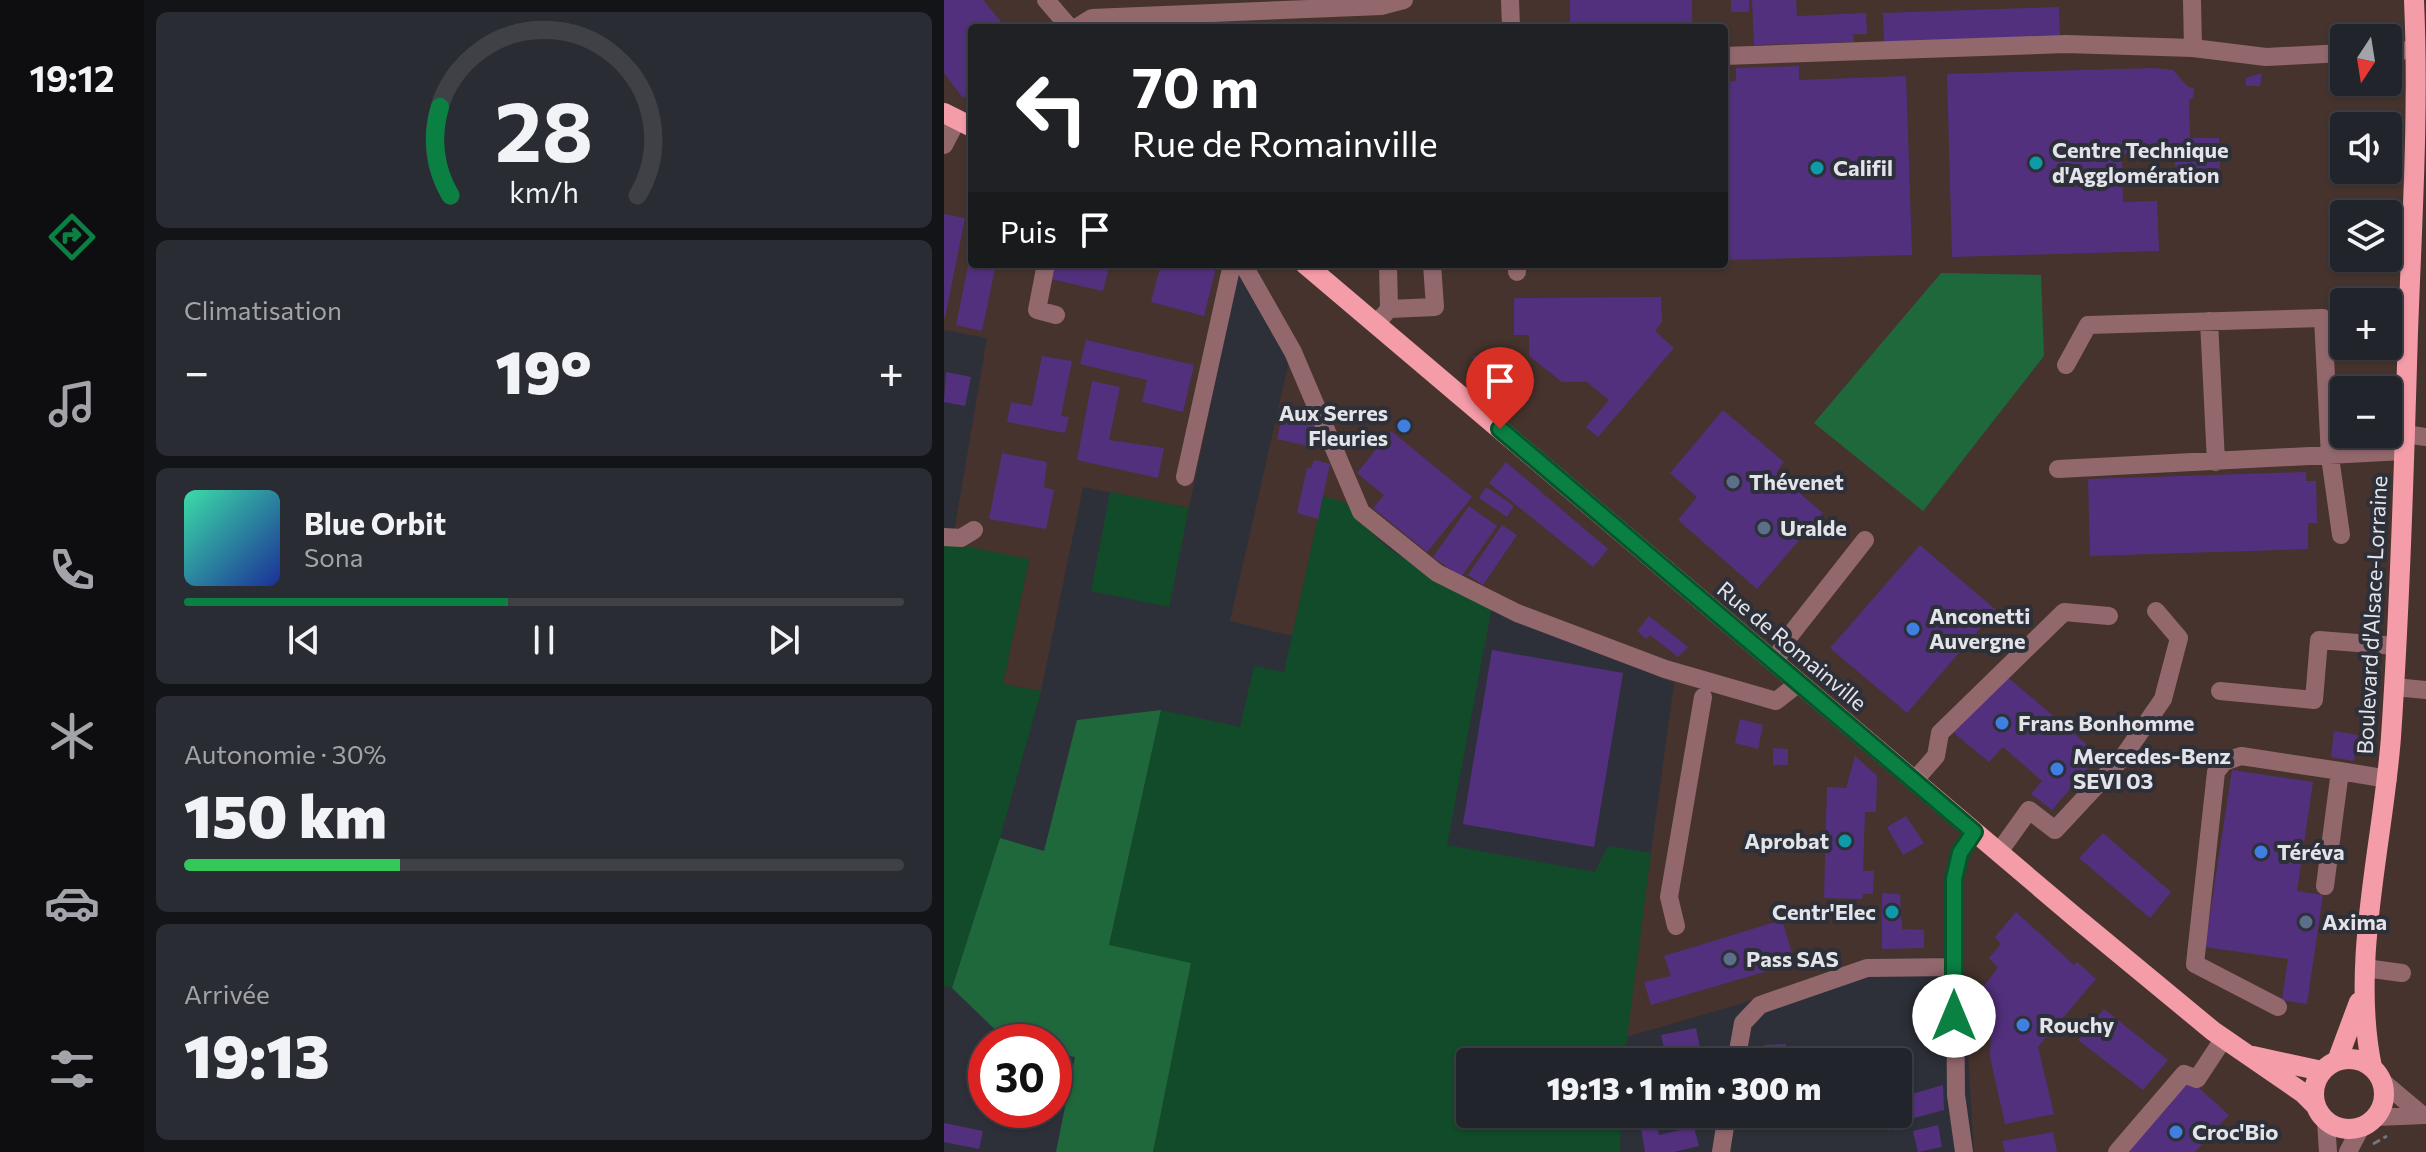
<!DOCTYPE html>
<html lang="fr">
<meta charset="utf-8">
<style>
:root{--surface:#22242b;--page:#2a2c33;--text:#f1f3f6;--muted:#a2a4a9;--line:#3f4147;--accent:#0b8043}
body{margin:0;font-family:Commissioner,sans-serif;background:var(--page);color:var(--text);height:100vh;display:flex;flex-direction:column;font-size:30px;white-space:nowrap}
*{box-sizing:border-box;margin:0}
p{font-size:26px;color:var(--muted)}
.icon{flex:none;width:44px;height:44px;fill:none;stroke:currentColor;stroke-width:2;stroke-linecap:round;stroke-linejoin:round}
.map{position:relative;flex:1;overflow:hidden}
.details{display:flex;flex-direction:column;gap:12px;padding:12px;background:#131418;width:800px}
.details>*{flex:none}
.guide{position:absolute;left:24px;top:24px;width:760px;height:244px;border-radius:8px;box-shadow:0 2px 6px #0004,0 0 0 2px var(--line);background:#202124;color:#fff;overflow:hidden}
.needle{width:52px;rotate:192deg}
.buttons{position:absolute;left:1386px;top:24px;display:grid;gap:16px}
.buttons a{display:grid;place-items:center;width:72px;height:72px;border-radius:8px;background:var(--surface);box-shadow:0 2px 6px #0004,0 0 0 2px var(--line);font-size:40px}
.speed{position:absolute;left:24px;top:1024px;display:flex;gap:16px;font-size:40px;font-weight:700;text-align:center}
.speed>*{display:grid;place-content:center;width:104px;height:104px;border-radius:50%;background:var(--surface);box-shadow:0 2px 6px #0004,0 0 0 2px var(--line);line-height:1}
.speed .limit{border:12px solid #d22;background:#fff;color:#111}
.pin{position:absolute;display:grid;place-items:center;width:68px;height:68px;color:#fff;margin:-82px -34px;border-radius:50% 50% 50% 0;rotate:-45deg;box-shadow:0 0 8px #0007}
.pin .icon{rotate:45deg}
.me{position:absolute;width:88px;margin:-44px;rotate:0deg;stroke-linejoin:round;filter:drop-shadow(0 0 6px #0008)}
.turn{display:flex;align-items:center;gap:28px;height:168px;padding:0 32px;font-size:36px}
.turn .icon{width:104px;height:104px;stroke-width:2.5}
.turn b{display:block;font-size:56px;line-height:68px}
.then{display:flex;align-items:center;height:76px;padding:0 32px;background:#0003;gap:16px;font-size:30px}
.big{font-size:60px;font-weight:800;line-height:1.1}
.details .card{flex:1;display:flex;flex-direction:column;justify-content:center;gap:12px;min-width:0;padding:0 28px;border-radius:12px;background:var(--page)}
.details .dial{align-items:center;gap:0}
.dial svg{height:208px;overflow:visible;fill:none;stroke:var(--line);stroke-width:7;stroke-linecap:round;text-anchor:middle}
.dial text{fill:var(--text);stroke:none}
.song{display:flex;align-items:center;gap:24px}
.cover{width:96px;height:96px;border-radius:12px;background:linear-gradient(135deg,hsl(160 70% 55%),hsl(230 70% 35%))}
.played{height:8px;border-radius:4px;background:linear-gradient(90deg,var(--accent) 45%,var(--line) 45%)}
.keys{display:flex;justify-content:space-around;direction:ltr}
.heat{display:flex;justify-content:space-between;align-items:center;font-size:44px;direction:ltr}
.charge{height:12px;border-radius:6px;background:linear-gradient(90deg,#34c759 30%,var(--line) 0)}
.trip{position:absolute;left:512px;top:1048px;width:456px;height:80px;border-radius:8px;background:var(--surface);box-shadow:0 2px 6px #0004,0 0 0 2px var(--line);font-weight:800;line-height:80px;text-align:center}
main{display:flex;flex:1;min-height:0}
.menu{display:flex;flex-direction:column;width:144px;justify-content:space-around;align-items:center;background:#0e0e11;color:var(--muted)}
.menu .icon{width:56px;height:56px}
.menu .active{color:var(--accent)}
.menu b{font-size:36px;color:var(--text)}
.map>svg:first-child{display:block}
.industrial{fill:#46332d;fill-rule:evenodd}
.green{fill:#114b29}
.forest{fill:#1f683c}
.building{fill:#53307e}
.lines{fill:none;stroke-linecap:round;stroke-linejoin:round}
.path{stroke:#74767e;stroke-width:3;stroke-dasharray:8 4;stroke-linecap:butt}
.minor{stroke:#93686d;stroke-width:18}
.major{stroke:#f59ca9;stroke-width:20}
.route-casing{stroke:#07532c;stroke-width:20}
.route{stroke:#0b8043;stroke-width:14}
.culture-dot{fill:#0f9aa8;stroke:#2e3039;stroke-width:3}
.shop-dot{fill:#3f7fe0;stroke:#2e3039;stroke-width:3}
.service-dot{fill:#5c6f8a;stroke:#2e3039;stroke-width:3}
.labels{text-anchor:middle;stroke-width:8;stroke-linejoin:round;paint-order:stroke}
.poi-label{font-size:22px;font-weight:bold;fill:#e2e4ea;stroke:#2e3039;text-anchor:start}
.street-label{font-size:22px;fill:#e2e4ea;stroke:#2e3039}
</style>
<main>
<nav class="menu">
<b>19:12</b>
<svg class="icon active" aria-label="directions" viewBox="0 0 24 24"><path d="M12 3l9 9-9 9-9-9zM9 14v-3h6M13 9l2 2-2 2"/></svg>
<svg class="icon" aria-label="music" viewBox="0 0 24 24"><path d="M9 18V5l10-2v13"/><circle cx="6" cy="18" r="3"/><circle cx="16" cy="16" r="3"/></svg>
<svg class="icon" aria-label="phone" viewBox="0 0 24 24"><path d="M5 4h4l2 5-3 2q2 4 5 5l2-3 5 2v4C11 20 4 13 5 4z"/></svg>
<svg class="icon" aria-label="climate" viewBox="0 0 24 24"><path d="M12 3v18M4 7l16 10M4 17L20 7"/></svg>
<svg class="icon" aria-label="car" viewBox="0 0 24 24"><path d="M5 17H2v-5l4-1 3-4h7l3 4 3 1v5h-3M9 17h6M6 11h13"/><circle cx="7" cy="17" r="2"/><circle cx="17" cy="17" r="2"/></svg>
<svg class="icon" aria-label="filters" viewBox="0 0 24 24"><path d="M4 7h16M4 17h16"/><circle cx="9" cy="7" r="2"/><circle cx="15" cy="17" r="2"/></svg>
</nav>
<section class="details">
<div class="card dial"><svg viewBox="0 0 100 80">
<path d="M14 69A42 42 0 1 1 86 69"/>
<path d="M14 69A42 42 0 0 1 10 35" stroke="#0b8043"/>
<text x="50" y="56" font-size="32" font-weight="700">28</text>
<text x="50" y="72" font-size="11">km/h</text>
</svg></div>
<div class="card"><p>Climatisation</p>
<div class="heat"><a>−</a><b class="big">19°</b><a>+</a></div>
</div>
<div class="card">
<div class="song"><i class="cover"></i><div><b>Blue Orbit</b><p>Sona</p></div></div>
<div class="played"></div>
<div class="keys"><svg class="icon" aria-label="previous" viewBox="0 0 24 24"><path d="M18 5L8 12l10 7zM5 5v14"/></svg><svg class="icon" aria-label="pause" viewBox="0 0 24 24"><path d="M8 5v14M16 5v14"/></svg><svg class="icon" aria-label="next" viewBox="0 0 24 24"><path d="M6 5l10 7-10 7zM19 5v14"/></svg></div>
</div>
<div class="card"><p>Autonomie · 30%</p><b class="big">150 km</b><div class="charge"></div></div>
<div class="card"><p>Arrivée</p><b class="big">19:13</b></div>
</section>
<div class="map">
<svg width="1482" height="1152" viewBox="0 0 1482 1152">
<rect width="100%" height="100%" fill="#2e3039"/>
<!-- industrial -->
<path class="industrial" d="M0 0H1482V1152H1030L1018 957 925 959 793 1005 682 1037 730 683 522 595 478 571 415 523 402 503 379 497 348 636 286 621 346 357 294 272 245 508 139 487 97 691 59 684 85 560 8 544 43 338 0 330ZM28 28H780V264H28ZM1400 38H1444V82H1400ZM1400 126H1444V170H1400ZM1400 214H1444V258H1400ZM1400 302H1444V346H1400ZM1400 390H1444V434H1400Z"/>
<!-- green -->
<path class="green" d="M166 492 245 508 225 607 147 591Z
M379 496 402 503C435 553 495 580 548 606L503 845 651 872 664 846 707 853 680 1062H526V1114H677L676 1152H209L247 963 165 946 217 710 296 727 310 666 340 672Z
M0 542 85 559 59 684 97 691 56 838 8 988 0 986Z"/>
<!-- forest -->
<path class="forest" d="M997 273 1097 275 1100 356 979 511 870 423Z
M217 710 165 945 247 963 209 1152H112L131 1057 110 1053V1042H64L8 988 56 838 100 851 133 720Z"/>
<!-- building -->
<path class="building" d="M0 0H39L62 28H28V91L19 98 0 73Z
M626 0H748V22L626 25Z
M787 0H805V12H787Z
M808 0H852L853 16 922 13 923 34H909L910 42 810 45Z
M1115 7 1116 37 940 42 939 13Z
M855 66V80L962 76 968 255 780 260V82L792 81V68Z
M1210 68 1229 70 1244 87 1250 88 1249 98 1245 100 1246 138H1275L1276 172 1233 176 1229 151 1178 154 1179 202 1213 201 1215 251 1008 257 1003 74Z
M1318 73 1316 86H1302V78Z
M0 214 21 218 1 318H0Z
M27 251 28 264H52L38 331 12 325Z
M111 264H166L159 291 107 279Z
M217 264H273L260 316 207 302Z
M717 297 718 322 711 331 730 348 654 437 642 427 665 400 643 382H618L585 356V335H570V298Z
M142 340 250 365 239 412 198 402 203 380 136 364Z
M543 355 544 373 529 374V356Z
M98 356 128 361 117 416 125 417 121 433 63 422 67 402 88 406Z
M2 372 27 377 21 406 0 402Z
M148 381 176 387 165 440 220 448 214 478 133 460Z
M779 410 840 462 832 473 879 513 813 589 734 520 753 497 726 473Z
M338 416 373 423 368 447 333 439Z
M447 431 528 497 483 552 429 508 440 495 413 473Z
M58 453 103 462 100 487 110 490 102 529 45 519Z
M370 460 386 464 374 519 353 513 363 468H367Z
M562 462 664 549 649 567 545 483Z
M1362 472V481H1372L1373 523H1364V549L1146 556 1144 479Z
M542 487 570 506 563 517 535 498Z
M525 506 553 526 517 577 489 557Z
M558 525 573 535 539 585 524 575Z
M976 545 1052 610 963 713 886 648Z
M705 616 744 647 734 657 706 635 702 639 693 631Z
M548 650 679 673 650 847 519 824Z
M1060 674 1155 755 1108 810 1087 794 1098 781 1059 747 1045 762 1009 732Z
M796 719 819 725 814 749 791 743Z
M1390 731 1414 735 1410 761 1387 757Z
M829 748 844 749V765H829Z
M911 756 933 776 932 812H921L919 871H930L929 894H919L918 899 880 898 883 787 902 788Z
M1288 770 1369 782 1353 891 1379 895 1363 1004 1338 1000 1344 959 1261 947Z
M962 816 980 843 959 855 943 827Z
M1159 833 1227 892 1206 918 1135 858Z
M938 893 956 894 958 929 980 930V948L938 949Z
M1072 912 1130 965 1133 962 1152 979 1094 1047 1110 1114 1061 1124 1046 1057 1048 1003 1035 992 1054 968 1045 958 1057 944 1051 937Z
M838 920 851 963 707 1005 700 982 727 976 720 956Z
M1160 1009 1224 1060 1199 1090 1134 1040Z
M752 1028 756 1048 749 1049 752 1062H723L717 1035Z
M842 1044V1062H820V1045Z
M966 1056 970 1080 954 1083V1062L942 1059Z
M1244 1078 1285 1115 1251 1152H1182Z
M999 1085 1000 1110 966 1119 969 1125 951 1131 946 1114H954V1098Z
M0 1123 39 1131 35 1149 0 1142Z
M713 1125 715 1135 750 1127 755 1146 730 1152H701L697 1128Z
M994 1125 998 1147 974 1152 969 1131Z
M1109 1132 1113 1152H1061L1058 1141Z"/>
<g class="lines">
<!-- path -->
<path class="path" d="M1429 1144 1443 1136"/>
<!-- minor -->
<path class="minor" d="M102 0 126 28
M566 0 567 28
M1248 0 1249 48 1322 57 1400 53
M132 28 148 18 437 6 460 0
M1444 51 1472 50
M780 56 1122 44 1249 48
M0 145 13 120
M102 264 93 310 112 315
M299 264 349 352 417 512 493 573 573 613 721 669 832 701 855 683
M573 264V272
M445 309 491 307 488 264
M439 316 445 309 444 264
M1265 321 1272 462
M1122 365 1144 325 1379 318 1386 457 1397 535
M1461 434 1482 437
M1114 469 1460 451
M241 477 288 264
M0 537 17 538 30 530
M832 663 840 643 921 540
M1450 687 1482 690
M1276 691 1370 700 1375 640 1452 646
M970 781 992 756 996 733 1120 612 1165 616
M1055 852 1085 810 1111 830 1179 757 1219 699 1235 638 1212 611
M1381 886 1396 771 1444 779
M732 926 725 897 759 697
M1421 968 1458 973
M1334 1007 1251 964 1272 772 1280 762 1297 756 1396 771
M792 1062 799 1023 816 1005 923 968 1010 967
M1439 1082 1478 1115
M1432 1117 1481 1115
M1382 1121 1384 1152
M777 1152 783 1114
M1020 1152 1012 1095 1010 879 1016 853 1030 832
M1173 1152 1240 1074 1253 1079 1280 1038
M1404 1152 1417 1127"/>
<!-- major -->
<path class="major" d="M0 113 28 127
M361 264 1131 917 1269 1031 1359 1093 1372 1106
M1309 1056 1378 1071
M1370 1094a35 35 0 1 1 70 0a35 35 0 1 1-70 0Z
M1393 1061 1415 1002
M1428 1067C1406 962 1439 844 1447 737 1456 602 1460 467 1464 332 1468 222 1475 111 1470 0"/>
</g>
<g class="lines">
<defs>
<path id="route" d="M556 429 1030 832 1016 853 1010 879V1016"/>
</defs>
<!-- route casing -->
<use href="#route" class="route-casing"/>
<!-- route -->
<use href="#route" class="route"/>
</g>
<!-- markers -->
<g class="culture-dot">
<circle cx="1092" cy="163" r="8"/>
<circle cx="873" cy="168" r="8"/>
<circle cx="901" cy="841" r="8"/>
<circle cx="948" cy="912" r="8"/>
</g>
<g class="shop-dot">
<circle cx="460" cy="426" r="8"/>
<circle cx="969" cy="629" r="8"/>
<circle cx="1058" cy="723" r="8"/>
<circle cx="1113" cy="769" r="8"/>
<circle cx="1317" cy="852" r="8"/>
<circle cx="1079" cy="1025" r="8"/>
<circle cx="1232" cy="1132" r="8"/>
</g>
<g class="service-dot">
<circle cx="789" cy="482" r="8"/>
<circle cx="820" cy="528" r="8"/>
<circle cx="1362" cy="922" r="8"/>
<circle cx="786" cy="959" r="8"/>
</g>
<g class="labels">
<!-- poi labels -->
<g class="poi-label">
<text x="1108" y="158">Centre Technique<tspan x="1108" dy="25">d'Agglomération</tspan></text>
<text x="889" y="176">Califil</text>
<text x="444" y="421" text-anchor="end">Aux Serres<tspan x="444" dy="25">Fleuries</tspan></text>
<text x="805" y="490">Thévenet</text>
<text x="836" y="536">Uralde</text>
<text x="985" y="624">Anconetti<tspan x="985" dy="25">Auvergne</tspan></text>
<text x="1074" y="731">Frans Bonhomme</text>
<text x="1129" y="764">Mercedes-Benz<tspan x="1129" dy="25">SEVI 03</tspan></text>
<text x="885" y="849" text-anchor="end">Aprobat</text>
<text x="1333" y="860">Téréva</text>
<text x="932" y="920" text-anchor="end">Centr'Elec</text>
<text x="1378" y="930">Axima</text>
<text x="802" y="967">Pass SAS</text>
<text x="1095" y="1033">Rouchy</text>
<text x="1248" y="1140">Croc'Bio</text>
</g>
<!-- street labels -->
<g class="street-label">
<text transform="translate(1428 615) rotate(-87)" y="8">Boulevard d'Alsace-Lorraine</text>
<text transform="translate(848 646) rotate(40)" y="8">Rue de Romainville</text>
</g>
</g>
</svg>
<div class="buttons">
<a><svg class="needle" viewBox="-14 -14 28 28"><path d="M0-13l5 13h-10z" fill="#e53935"/><path d="M0 13l5-13h-10z" fill="#a2a4a9"/></svg></a>
<a><svg class="icon" aria-label="sound" viewBox="0 0 24 24"><path d="M4 9h4l5-4v14l-5-4H4zM17 9q2 3 0 6"/></svg></a>
<a><svg class="icon" aria-label="layers" viewBox="0 0 24 24"><path d="M12 4l9 5-9 5-9-5zM3 14l9 5 9-5"/></svg></a>
<a>+</a>
<a>−</a>
</div>
<div class="speed"><div class="limit">30</div></div>
<div class="pin" style="left:556px;top:429px;background:#d93025"><svg class="icon" aria-label="arrive" viewBox="0 0 24 24"><path d="M6 21V4h12l-3 4 3 4H6"/></svg></div>
<svg class="me" style="left:1010px;top:1016px" viewBox="-20 -20 40 40"><circle r="19" fill="#fff"/><path d="M0-13L10 11 0 6-10 11z" fill="#0b8043"/></svg>
<div class="trip">19:13 · 1 min · 300 m</div>
<div class="guide">
<div class="turn"><svg class="icon" aria-label="left" viewBox="0 0 24 24"><path d="M17 20v-9H6M10 6l-5 5 5 5"/></svg><div><b>70 m</b>Rue de Romainville</div></div>
<div class="then">Puis<svg class="icon" aria-label="arrive" viewBox="0 0 24 24"><path d="M6 21V4h12l-3 4 3 4H6"/></svg></div>
</div>
</div>
</main>
